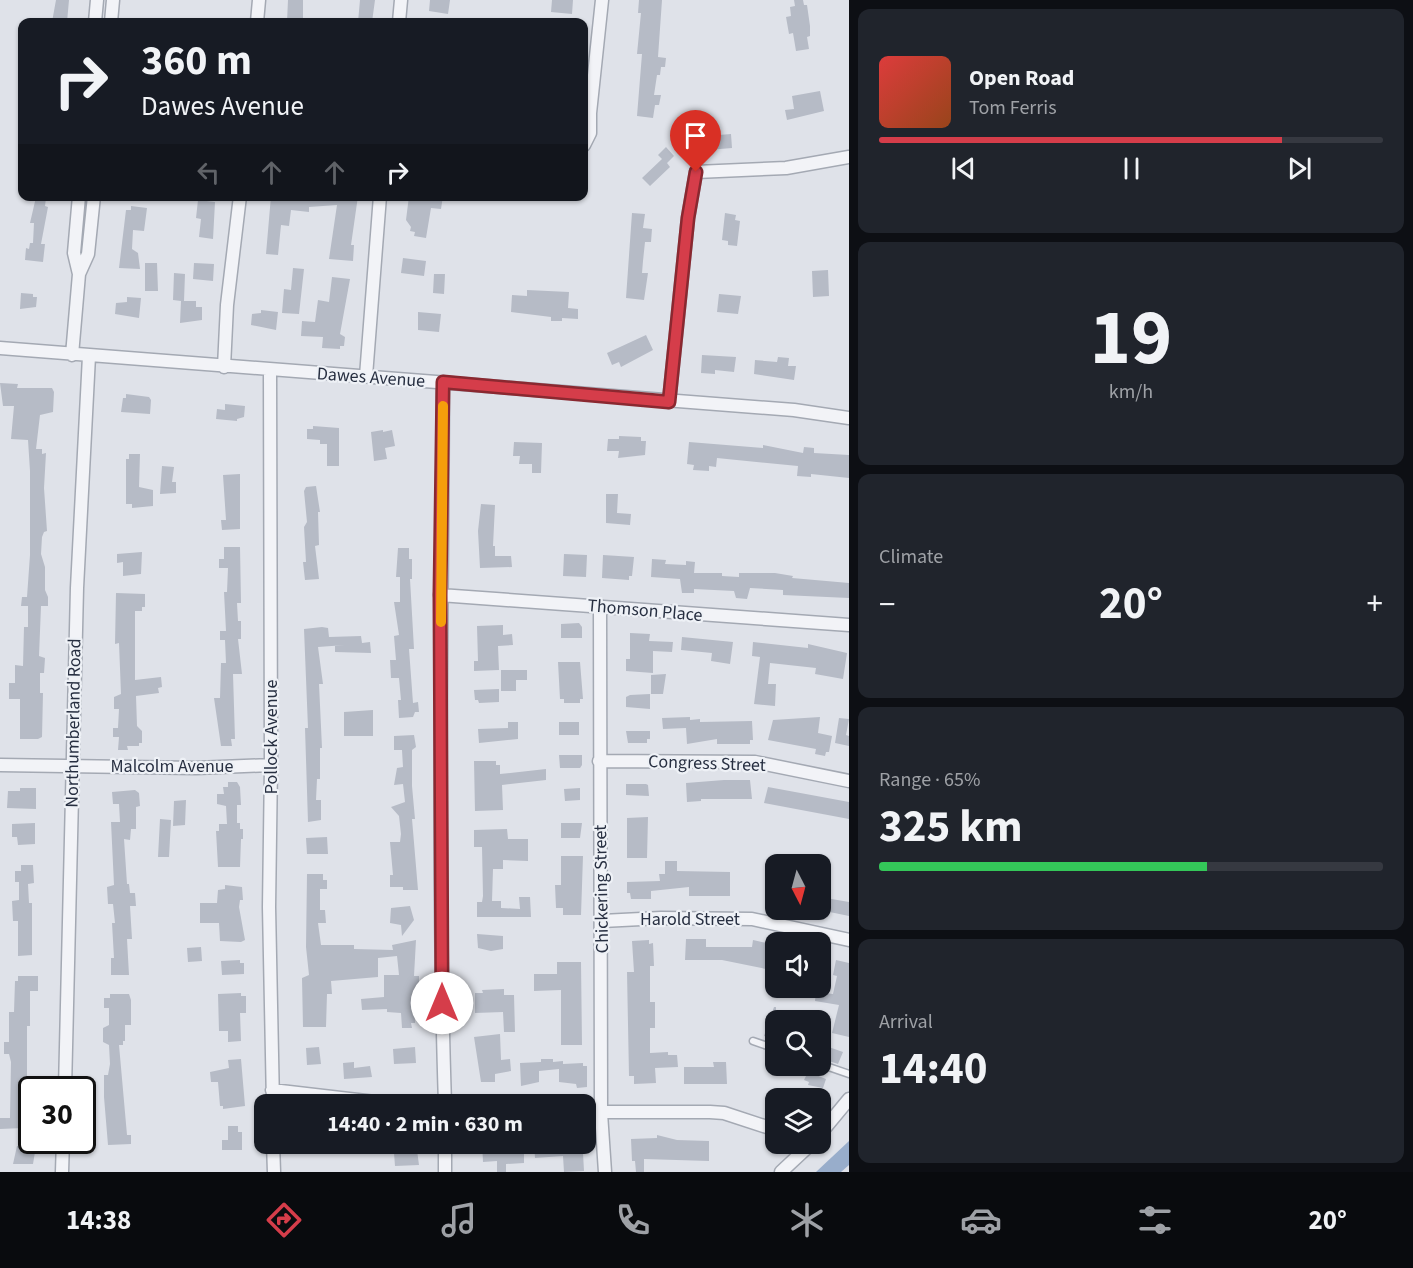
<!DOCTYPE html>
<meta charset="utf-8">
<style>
:root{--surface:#171b24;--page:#20242c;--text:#f1f3f6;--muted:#9ea1a6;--line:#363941;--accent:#d53d4a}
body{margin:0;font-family:"Source Sans 3",sans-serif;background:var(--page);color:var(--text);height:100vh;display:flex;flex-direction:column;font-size:22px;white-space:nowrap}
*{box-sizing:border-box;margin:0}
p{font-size:20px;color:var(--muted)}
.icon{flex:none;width:33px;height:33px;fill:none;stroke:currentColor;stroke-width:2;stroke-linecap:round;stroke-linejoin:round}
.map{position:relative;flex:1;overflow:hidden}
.details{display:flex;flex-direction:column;gap:9px;padding:9px;background:#0d0f14;width:564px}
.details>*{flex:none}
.top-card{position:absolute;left:18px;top:18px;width:570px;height:183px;border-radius:12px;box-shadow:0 2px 4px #0004;background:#171b24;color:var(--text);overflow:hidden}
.needle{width:39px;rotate:174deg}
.fabs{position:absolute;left:765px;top:854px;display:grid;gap:12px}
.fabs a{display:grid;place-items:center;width:66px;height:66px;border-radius:12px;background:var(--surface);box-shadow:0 2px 4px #0004;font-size:30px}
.speed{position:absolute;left:18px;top:1076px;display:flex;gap:12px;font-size:30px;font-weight:700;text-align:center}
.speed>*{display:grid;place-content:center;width:78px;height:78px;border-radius:50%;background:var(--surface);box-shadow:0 2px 4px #0004;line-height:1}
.speed .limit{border:3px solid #111;border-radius:9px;background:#fff;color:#111}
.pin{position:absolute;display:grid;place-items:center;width:51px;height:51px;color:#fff;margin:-62px -26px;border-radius:50% 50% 50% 0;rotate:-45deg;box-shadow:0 0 6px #0007}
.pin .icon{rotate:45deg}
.me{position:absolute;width:66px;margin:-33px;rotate:0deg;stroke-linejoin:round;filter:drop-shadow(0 0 4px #0008)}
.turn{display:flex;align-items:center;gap:21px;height:126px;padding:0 24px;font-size:27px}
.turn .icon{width:78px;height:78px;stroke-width:2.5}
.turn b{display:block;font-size:42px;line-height:51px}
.lanes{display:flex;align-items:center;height:57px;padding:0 24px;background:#0003;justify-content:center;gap:30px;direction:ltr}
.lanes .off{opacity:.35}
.big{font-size:45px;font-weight:700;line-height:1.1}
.details .widget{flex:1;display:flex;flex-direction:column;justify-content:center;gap:9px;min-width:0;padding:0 21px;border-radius:12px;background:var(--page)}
.details .dial{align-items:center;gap:0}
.dial b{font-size:78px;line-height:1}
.song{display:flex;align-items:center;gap:18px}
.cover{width:72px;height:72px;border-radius:9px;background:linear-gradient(135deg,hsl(0 70% 55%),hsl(20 70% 35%))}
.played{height:6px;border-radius:3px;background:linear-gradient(90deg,var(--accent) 80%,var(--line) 80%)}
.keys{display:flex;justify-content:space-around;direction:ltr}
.heat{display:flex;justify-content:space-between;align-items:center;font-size:33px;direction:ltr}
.charge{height:9px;border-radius:4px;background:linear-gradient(90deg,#34c759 65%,var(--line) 0)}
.trip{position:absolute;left:254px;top:1094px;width:342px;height:60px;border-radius:12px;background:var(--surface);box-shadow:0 2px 4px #0004;font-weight:700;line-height:60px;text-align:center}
.dock{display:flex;height:96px;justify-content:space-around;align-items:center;background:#090b0e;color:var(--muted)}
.dock .icon{width:42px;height:42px}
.dock .on{color:var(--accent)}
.dock b{font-size:27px;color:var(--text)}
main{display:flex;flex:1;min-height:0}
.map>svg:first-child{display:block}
.water{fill:#98adcb}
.building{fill:#b6bbc6}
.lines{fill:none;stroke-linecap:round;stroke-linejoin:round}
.lane-casing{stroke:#a4a9b3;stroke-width:9}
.street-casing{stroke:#a4a9b3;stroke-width:15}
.lane{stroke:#f2f3f7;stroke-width:6}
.street{stroke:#f2f3f7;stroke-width:12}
.route-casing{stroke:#8a2830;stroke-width:15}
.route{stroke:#d53d4a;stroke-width:10}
.slow{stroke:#f59e0b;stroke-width:10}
.labels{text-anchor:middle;stroke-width:4.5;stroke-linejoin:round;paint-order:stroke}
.street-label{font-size:18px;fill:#272f41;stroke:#eef1f6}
</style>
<main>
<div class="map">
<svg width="849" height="1172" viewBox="0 0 849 1172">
<rect width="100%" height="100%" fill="#dfe2e9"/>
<!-- water -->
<path class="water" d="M849 1141V1165L841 1172H816Z"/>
<!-- building -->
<path class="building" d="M56 0H69L67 22H52Z
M288 0H303V22H287Z
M360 0H375L372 22H358Z
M430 0H450L448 14 429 11Z
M552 0H573L572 14 551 12Z
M639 0H662L658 57 666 58 665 67H661L660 75H657L654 95H661L659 105H655L653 118 637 116 642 54H637L641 13H638Z
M794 0H803L804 5H807L810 26V36L807 37 809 49 796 51 793 33 789 34 786 17 791 16 790 7 795 6Z
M820 91 824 111 787 120 785 110 794 109 792 96Z
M731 134 732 148 708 150 707 136Z
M666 147 674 156 667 163 670 167 650 186 642 178 662 159 658 155Z
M271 196 303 200V196H358L351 245H354L353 261 329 259 337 205 309 207V212L291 210 289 226 281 225 278 255 266 254Z
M409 196H443L441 209 431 208 426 238 414 236 415 232 410 231 411 227 406 220Z
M36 197 46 198 45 206 48 207 41 244H45L43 262 25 260 26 248 29 249 30 243H33L34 223H30Z
M198 200 215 202 213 239 199 237 201 219 196 218Z
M131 206 147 208 144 231 133 230 132 249 138 253 140 269 119 268 126 210H131Z
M632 213 645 214 643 228 652 229 651 242H645L643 261 642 273H648L644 300 626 298Z
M725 213 736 215 735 220 740 221 737 246 728 245V241L722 240Z
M403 258 426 261 424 276 401 273Z
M145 263H157L158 291H145Z
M194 263 214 264 213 281 193 279Z
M293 268 304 269 299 314 282 313 284 289 291 290Z
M828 270 829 296 813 297 812 271Z
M174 273 185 274 184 301H196V307H202V320L180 323 181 301 173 300Z
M434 274H445L444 294 433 293Z
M332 277 350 279 340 334 345 337 344 346H340V349L322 348 323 337 301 336 302 321 315 322 318 300 329 302Z
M527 290 569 292 568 308 578 309V319L562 318V321H551V317L511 312 512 295 527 296Z
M21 293 33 294V297H37L36 307 20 309Z
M719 294 741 296 738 314 717 312Z
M127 297 141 298 139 318 115 314 116 303 127 302Z
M261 310 278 312 276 330 251 325 252 314 261 313Z
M418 312 441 314 439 332 418 330Z
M646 335 653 350 621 367 619 362 612 365 607 353Z
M702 355 736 357 734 372 715 370V374L701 373Z
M778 357 789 358 788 366H796L794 380 754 374 755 360 777 362Z
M0 383 18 384 17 388H52L54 392 53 412 40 415 36 449H42V454L46 453 44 488 47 531 44 532 42 537 41 554 45 567V590L48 597V606H41L39 656 45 658 44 673H40V693H43L42 737 38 739H20V699H9V683H15V665L23 666 24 627H28V606H21L22 597H27L30 555V471L28 440 11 439 14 406H3Z
M126 394 149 397 151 400 150 414 121 412 123 398H126Z
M225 404 245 406 244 417 237 419V421L216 419 217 409 225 410Z
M313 426 339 428V466H327V444H320V440L307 439V429H313Z
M383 430V432L392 430 395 446 385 448 387 459 374 461 371 432Z
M619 436 641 437V441H646L645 455 618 458 619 451H607L608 439H619Z
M514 442 542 443 541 473H532V464H519L520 456H513Z
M689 442 763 448V445L803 453 804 447 814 448V453L849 455V478L811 474V477L797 476 798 466 717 458 716 467 709 466V471L693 470 694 465 687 464Z
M129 454H140L139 487 153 490V506L132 508V504H126V459H129Z
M162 466 174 467 172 482H176V493L160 494Z
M240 474V529L222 530 221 520H226L223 475Z
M316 486 320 512H318L319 545 315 546 319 579 305 580 303 562H306L304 527 307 522 304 491 306 487Z
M606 494H618L617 513 631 514 630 525 606 523Z
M481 504 495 505 493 546H495V556H511L512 567 480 568 478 531Z
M224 547H240L241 603H237L238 621H241V639H238L242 674H233L235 739H231L232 746H221L214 698H220L221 663H226L225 640H220V631H226L224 592H227L228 568H219V559H224Z
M398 548H409V559H412V579H410L414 649H409L413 703 418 702 419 712H415L413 717 399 718 398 700H401L399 678H391L390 660H396L394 636 399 635 394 602H400V577H396Z
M142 552 141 574 123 576V562L117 563V554Z
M564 554 587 555 586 577 563 576Z
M603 555 634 557 632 576H629V580L602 578Z
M652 559 666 560 665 564 686 565V561L695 562 694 573H722V576L739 577V573H775L793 576 792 578 849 583V598L783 595V590L750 588 747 599 736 598 734 591 694 589V593H682L680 579 651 577Z
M116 593 145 594V607H142V611H135V680L161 677 162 687 158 688 159 693 136 696 137 726 142 731V743H139V746H127L128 750H118L119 737H113V728H118L119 709H114V697L121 694 119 643 115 644Z
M579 623 582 627V638H561V624Z
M503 625V635L512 634 513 645 498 646 499 670 474 671V661H478L477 626Z
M322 627 328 628 329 637 361 636 362 643 370 642 371 653 335 652V646L345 645 318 647 323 684H319L322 748H320V779H317L316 800H321V820L308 822 305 728H308L304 629Z
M630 633 650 634 649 641 673 642 672 652 653 651V673L626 671V659H630Z
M682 637 733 642 730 664 711 661 712 653 681 650Z
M753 642 808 648V644L847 653 843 679 815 674 816 668 770 663 768 684H776L775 706 754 704 760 657 752 656Z
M558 662H580L583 699H580V703H564V699H560Z
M501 670H527V680H516V691H501Z
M666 674 663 694H651V675Z
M499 689V702L479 703 478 700H475L474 690Z
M650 694V709L626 707V697L630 695Z
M373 710V736H344V712Z
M690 717V720L700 719V722L752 721 753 740H750V744H717V739L687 744 686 728 663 729 662 718Z
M820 717 818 733 832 736 829 752H826L825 756 815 754 816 749 768 740 773 720Z
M839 718 849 719 846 735 849 736V746L835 743Z
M508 722H518V739L479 743 478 729 508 728Z
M559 722H579V735H559Z
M626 731H650V739H647V743H628Z
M414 735 416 747 412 750V786L415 819H412L418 890H403V887H390V875H393L390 842H400L401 834 399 816 391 807 405 802 403 784 394 785 397 768 403 767 402 750H394V736Z
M559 755H582V765L580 768H560Z
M474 761H496V765H500V774L546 769V780L502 785 503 810 475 811Z
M724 780H750L752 799H701V801L687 802 686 783Z
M228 782H237L240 787 241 805H237V823H240V829H243V839H241L240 867H218L216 831H219V824H227L226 806 217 804V794H224L223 787H228Z
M626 784H646L648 785 649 796 626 795Z
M768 787 849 802V819L764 803Z
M20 788H36V809L7 808 8 791H20Z
M580 788V800L565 801 564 789Z
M135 790 139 793 140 806 136 807V829H131L130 840 124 839 127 884H129L130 893H135L136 906H130L132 939H127L129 975H111V958H114L112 923H115L113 904H108L107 887 114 885 111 822H120L119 804H113L112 792Z
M186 800 185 825 173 826 174 801Z
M648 817 647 858H627V818Z
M160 819 171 820 169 857H158Z
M35 823V844L18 845 17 837H12V824Z
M561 823H582L580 838H561Z
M507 829 508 839H528V861L503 860V869H493L492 901H501V908L520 909 519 897H530L531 917H477V902H482L483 896 482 847H474V830Z
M327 837 328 854H307L306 838Z
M561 856H583L581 915H563V908H556L555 885H561Z
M665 861H677V871L730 872V896H689V887L651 891V899H631L630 893H627V882L660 881 659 874H665Z
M21 865H33L34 883 28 884 29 903H32V955L18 956V921H13L12 901 19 900V882H15V871H21Z
M307 874H323V880H327V889H320V910H325L326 923H318L321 945H354V949L393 950 392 945 416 940 414 976H419V991H414L415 1023H411L412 1028H402L401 1013 387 1012V1009L362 1010 361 999 384 997V975H399L397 956 378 958V977L331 981 332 994H327L326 1027H303L302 978 309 975 306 947Z
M225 885 242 887 243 900H240L239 907 245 940 241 942 220 941 219 923H200V903H217L218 890 225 889Z
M820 897 849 902V916L820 910Z
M410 906 414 920 402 936 401 925 390 923 391 908Z
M477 934 503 936V949L491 951 478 948Z
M686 939H706V947H752L753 940 776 945V971L722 960H685Z
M649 940V944L653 943 654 966H650V1002H655V1028H650V1053L668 1052V1055H677L678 1067 655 1068 656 1083 634 1084V1076H629L627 972H634L632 941Z
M201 947 202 961 188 962 187 948Z
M240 960V963H244V974L222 975 221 961Z
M836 960 849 963V1037L832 1033 839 1005 815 1001 816 992 833 994 837 976 833 975Z
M557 962H581L582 1045H561V990L534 991V974H557Z
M18 976H38V991H30V1026H27V1124H23V1128L0 1129V1118H10L11 1062 9 1054H4V1042H9V1012H14L15 981H18Z
M504 989V995H514L515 1032H504L503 1012 475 1013V993H483L482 990Z
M241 993V996H246V1013H240L241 1041 228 1042V1031H219L218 994Z
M110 994H129L131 1000V1025H125V1041H123V1045H119L127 1135H131V1144L108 1145 104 1097V1075H108L110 1064 109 1045 103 1042V1028L109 1025V1008H104V998H110Z
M774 1007H776V1040L764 1036Z
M500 1034 501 1060 510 1059 511 1071 495 1074V1082H481L474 1037Z
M823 1045 843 1052 838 1064 820 1058Z
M319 1047 321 1064 307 1065 306 1048Z
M415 1047 416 1063 394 1064 393 1049Z
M241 1059 245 1106 223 1109V1106H220L218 1082H211L210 1072 229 1068 228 1060Z
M541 1059H553V1062L563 1061V1064L583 1063V1066H587V1087L577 1088 576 1084 559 1082V1069L539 1071V1082L521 1086 520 1063 541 1062Z
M354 1062V1068L370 1066 372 1077 344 1079 343 1063Z
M713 1062H726L727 1084H684V1067H714Z
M808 1072 826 1079 823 1088 808 1085 809 1082 804 1080Z
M228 1126H238V1132H242V1150H222V1140H228Z
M657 1135 677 1140 709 1141V1161L644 1159V1172H636L635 1161H632L631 1139 657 1138Z
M402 1143H416L419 1165 395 1166 394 1153 402 1152Z
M482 1143H496L499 1154 524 1153V1163L506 1164V1172H497V1161L483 1162Z
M534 1143H588V1153H583L584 1171 564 1172 563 1156 535 1158Z
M17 1146H36L33 1164H13Z"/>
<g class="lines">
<defs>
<path id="lane" d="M753 1041 776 1049
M820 1064 849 1074"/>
<path id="street" d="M95 22 97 0
M111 22 113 0
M257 22 259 0
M399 22 401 0
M584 145 590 133V113L602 0
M79 196 74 253 79 274
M0 348 794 410 849 418
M72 355 79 274 88 254 94 196
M224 367 227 305 240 196
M270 370 271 765 269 907 273 1104
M366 376 380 196
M443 382C442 623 437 864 445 1104
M669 402 688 218 696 172 786 168 849 157
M440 595 849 625
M600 606 601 1113 605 1172
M599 761 755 762 849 781
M0 765 196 768 271 765
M602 921 661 918 752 919 849 940
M65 1089 77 588 89 356
M272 1090 392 1104
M585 1112H710L724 1113 776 1130
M820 1134 849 1099
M273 1143 274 1172
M62 1172 63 1140
M445 1172V1143
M781 1172 812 1143"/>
</defs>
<!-- lane casing -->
<use href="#lane" class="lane-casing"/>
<!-- street casing -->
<use href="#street" class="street-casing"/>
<!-- lane -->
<use href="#lane" class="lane"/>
<!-- street -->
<use href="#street" class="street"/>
</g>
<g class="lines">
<defs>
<path id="route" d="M442 1003 440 595 443 382 669 402 688 218 696 172"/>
</defs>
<!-- route casing -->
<use href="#route" class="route-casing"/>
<!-- route -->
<use href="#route" class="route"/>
<!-- slow -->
<path class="slow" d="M441 622 443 406"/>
</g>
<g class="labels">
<!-- street labels -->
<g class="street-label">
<text transform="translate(371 377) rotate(4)" y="6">Dawes Avenue</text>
<text transform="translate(645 610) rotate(5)" y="6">Thomson Place</text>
<text transform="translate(73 723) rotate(-89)" y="6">Northumberland Road</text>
<text transform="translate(271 737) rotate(-90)" y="6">Pollock Avenue</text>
<text transform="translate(707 763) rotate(2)" y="6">Congress Street</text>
<text x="172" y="772">Malcolm Avenue</text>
<text transform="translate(601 889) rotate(-91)" y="6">Chickering Street</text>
<text x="690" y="925">Harold Street</text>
</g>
</g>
</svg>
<div class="fabs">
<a><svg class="needle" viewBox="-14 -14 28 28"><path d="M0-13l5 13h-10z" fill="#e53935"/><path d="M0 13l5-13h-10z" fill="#9ea1a6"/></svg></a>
<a><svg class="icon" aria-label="sound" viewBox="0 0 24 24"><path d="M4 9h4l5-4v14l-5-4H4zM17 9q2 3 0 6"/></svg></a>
<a><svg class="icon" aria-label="search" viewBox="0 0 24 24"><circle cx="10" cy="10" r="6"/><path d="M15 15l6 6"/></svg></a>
<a><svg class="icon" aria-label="layers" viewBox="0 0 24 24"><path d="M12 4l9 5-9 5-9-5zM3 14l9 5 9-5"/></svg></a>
</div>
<div class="speed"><div class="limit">30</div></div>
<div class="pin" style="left:696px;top:172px;background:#d93025"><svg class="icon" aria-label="arrive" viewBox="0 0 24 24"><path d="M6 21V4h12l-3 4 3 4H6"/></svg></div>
<svg class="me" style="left:442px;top:1003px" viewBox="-20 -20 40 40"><circle r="19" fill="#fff"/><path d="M0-13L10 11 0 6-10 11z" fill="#d53d4a"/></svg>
<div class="trip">14:40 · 2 min · 630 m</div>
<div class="top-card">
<div class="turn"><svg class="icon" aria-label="right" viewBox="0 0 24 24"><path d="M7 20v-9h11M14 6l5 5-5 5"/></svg><div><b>360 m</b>Dawes Avenue</div></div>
<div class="lanes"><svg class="icon off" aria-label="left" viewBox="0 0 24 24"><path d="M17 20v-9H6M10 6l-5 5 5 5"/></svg><svg class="icon off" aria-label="ahead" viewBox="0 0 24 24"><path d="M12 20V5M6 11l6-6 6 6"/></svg><svg class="icon off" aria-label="ahead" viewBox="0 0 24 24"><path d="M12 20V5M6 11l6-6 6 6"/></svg><svg class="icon" aria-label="right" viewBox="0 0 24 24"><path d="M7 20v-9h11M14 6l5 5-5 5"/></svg></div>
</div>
</div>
<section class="details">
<div class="widget">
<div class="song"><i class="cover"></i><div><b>Open Road</b><p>Tom Ferris</p></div></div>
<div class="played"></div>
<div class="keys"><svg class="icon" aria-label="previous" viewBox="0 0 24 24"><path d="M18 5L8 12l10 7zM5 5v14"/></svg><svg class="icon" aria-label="pause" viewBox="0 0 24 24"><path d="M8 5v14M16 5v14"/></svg><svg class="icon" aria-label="next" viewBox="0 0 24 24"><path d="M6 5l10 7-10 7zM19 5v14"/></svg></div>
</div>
<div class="widget dial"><b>19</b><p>km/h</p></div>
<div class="widget"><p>Climate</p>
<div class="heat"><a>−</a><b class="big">20°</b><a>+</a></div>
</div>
<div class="widget"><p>Range · 65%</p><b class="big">325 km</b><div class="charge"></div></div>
<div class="widget"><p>Arrival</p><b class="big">14:40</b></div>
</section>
</main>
<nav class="dock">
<b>14:38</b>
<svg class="icon on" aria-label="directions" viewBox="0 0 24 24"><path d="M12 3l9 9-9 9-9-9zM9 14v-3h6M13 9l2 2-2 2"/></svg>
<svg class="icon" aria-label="music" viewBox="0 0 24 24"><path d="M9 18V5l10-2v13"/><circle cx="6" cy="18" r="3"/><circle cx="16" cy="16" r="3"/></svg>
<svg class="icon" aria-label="phone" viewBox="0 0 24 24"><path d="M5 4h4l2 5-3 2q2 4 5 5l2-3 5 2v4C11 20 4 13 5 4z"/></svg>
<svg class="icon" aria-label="climate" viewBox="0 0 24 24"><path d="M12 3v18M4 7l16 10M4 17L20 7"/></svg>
<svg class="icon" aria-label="car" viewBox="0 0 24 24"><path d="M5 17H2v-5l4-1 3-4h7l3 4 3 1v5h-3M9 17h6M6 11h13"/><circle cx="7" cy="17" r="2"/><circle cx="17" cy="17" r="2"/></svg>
<svg class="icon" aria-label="filters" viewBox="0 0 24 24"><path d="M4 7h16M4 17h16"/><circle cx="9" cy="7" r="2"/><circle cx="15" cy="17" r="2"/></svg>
<b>20°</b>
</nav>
